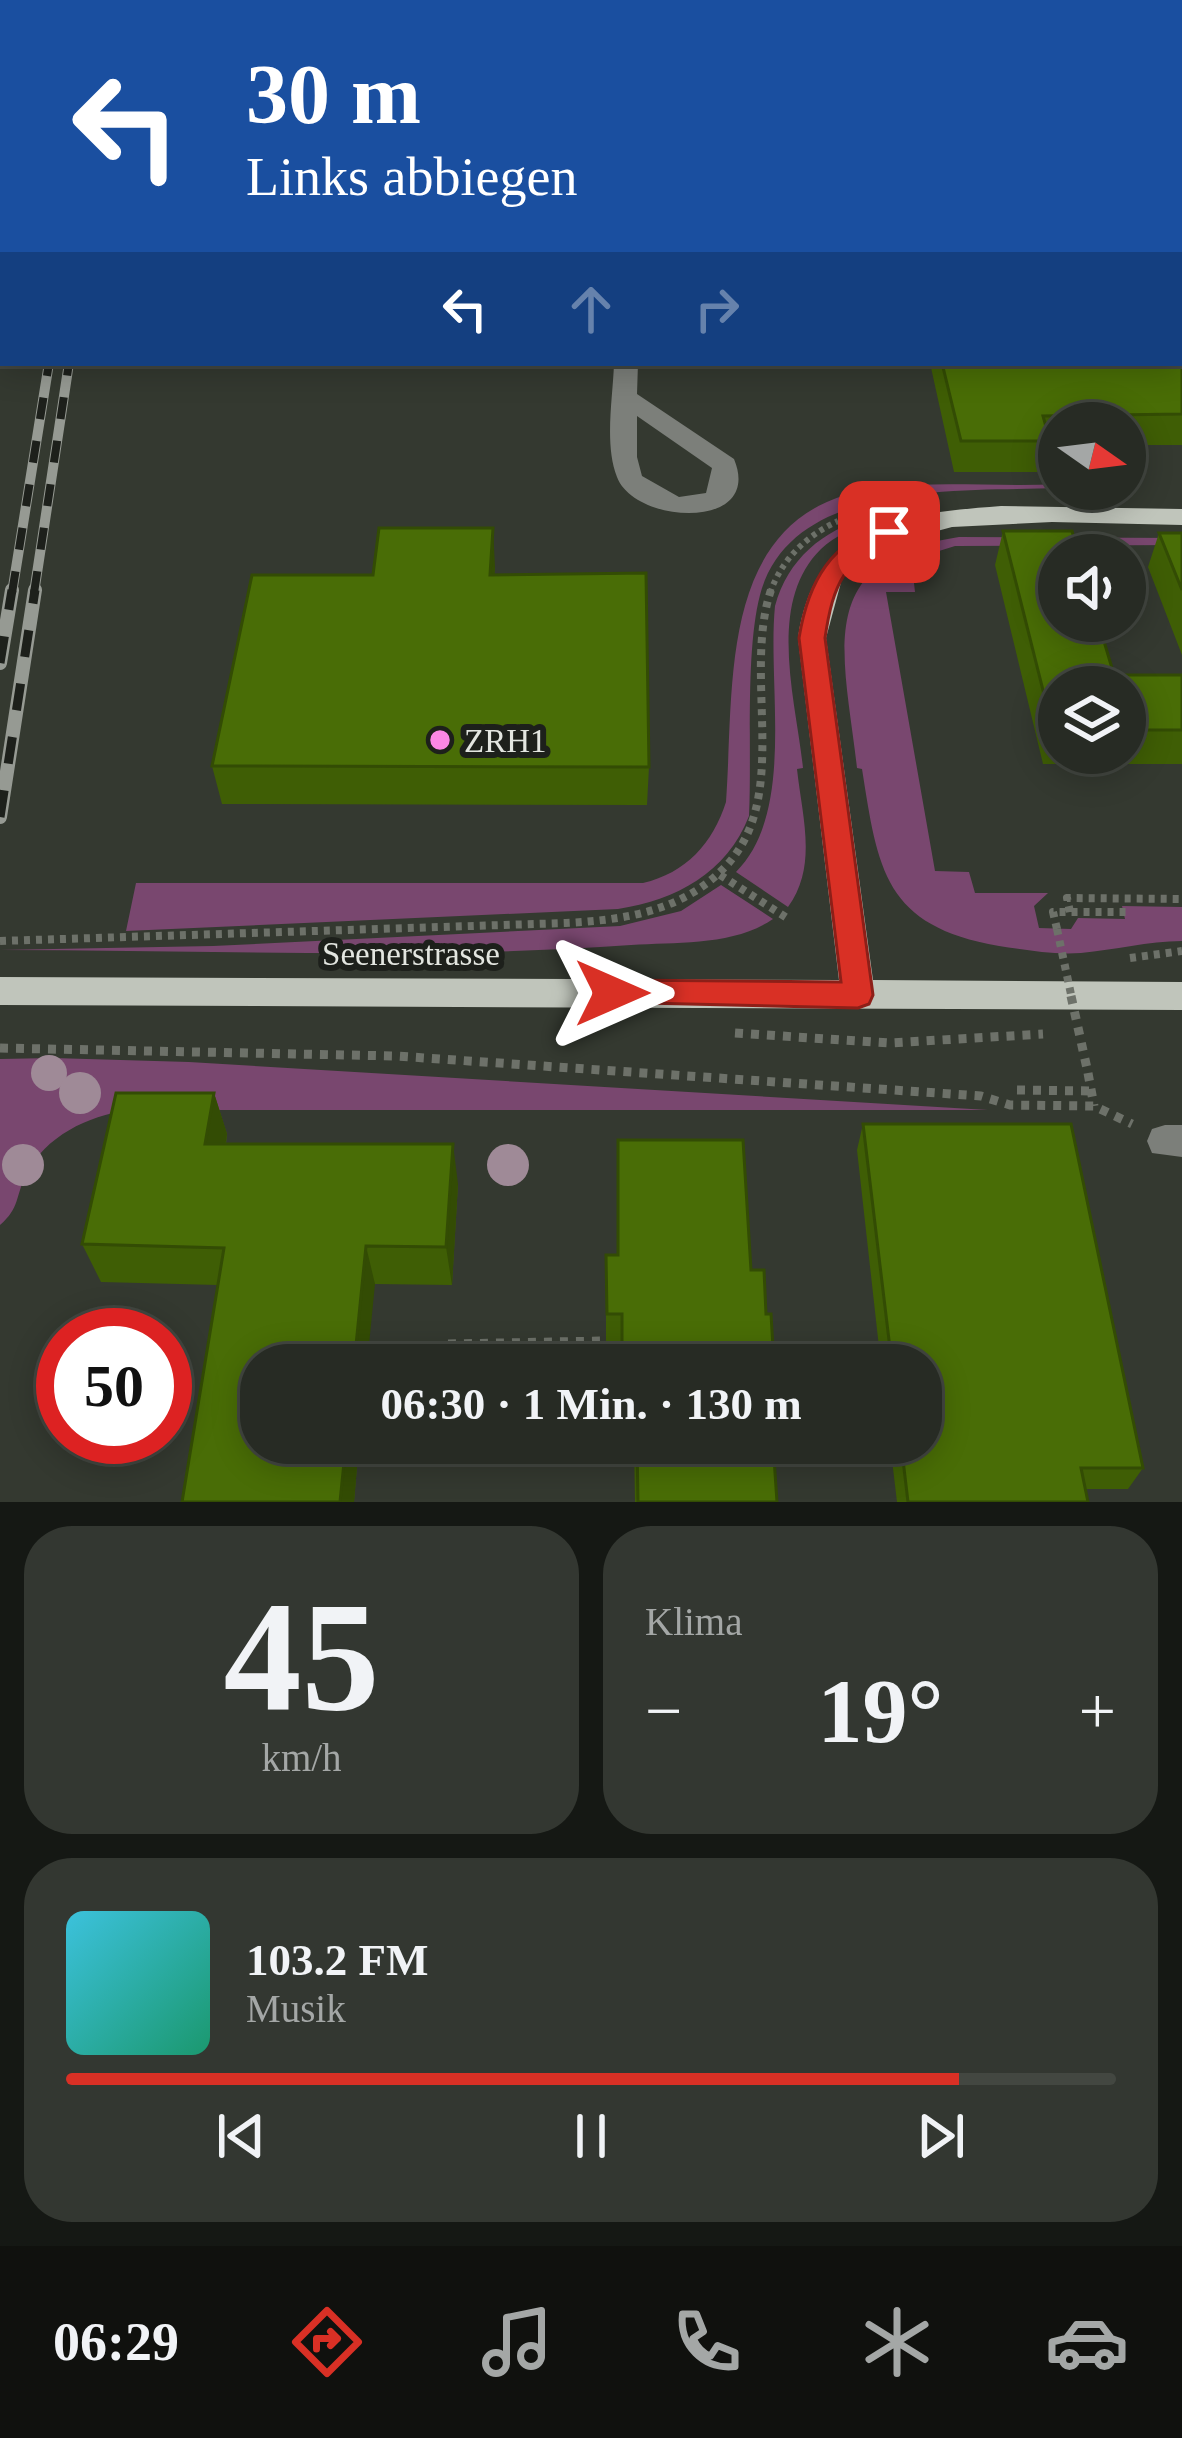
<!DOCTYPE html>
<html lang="de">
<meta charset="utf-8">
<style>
:root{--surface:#272b24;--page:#333731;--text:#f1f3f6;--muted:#a4a7a6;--line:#434741;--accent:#d93025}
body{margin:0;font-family:"Times New Roman",serif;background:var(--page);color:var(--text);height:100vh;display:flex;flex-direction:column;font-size:45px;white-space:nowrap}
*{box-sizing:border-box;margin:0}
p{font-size:39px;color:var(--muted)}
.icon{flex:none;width:66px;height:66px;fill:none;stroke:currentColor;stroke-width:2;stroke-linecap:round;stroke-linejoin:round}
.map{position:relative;height:1502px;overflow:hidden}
.sheet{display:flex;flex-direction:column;gap:24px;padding:24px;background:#151814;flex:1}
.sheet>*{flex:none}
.banner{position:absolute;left:0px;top:0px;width:1182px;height:366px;box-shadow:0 6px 30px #0003,0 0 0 3px var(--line);background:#1a4fa0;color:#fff;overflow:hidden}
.needle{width:78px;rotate:104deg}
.controls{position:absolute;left:1038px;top:402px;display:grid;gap:24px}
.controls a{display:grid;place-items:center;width:108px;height:108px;border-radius:50%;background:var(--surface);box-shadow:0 6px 30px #0003,0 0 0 3px var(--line);font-size:60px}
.speed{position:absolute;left:36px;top:1308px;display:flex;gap:24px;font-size:60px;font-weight:700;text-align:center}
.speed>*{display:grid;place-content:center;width:156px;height:156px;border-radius:50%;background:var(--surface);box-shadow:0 6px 30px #0003,0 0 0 3px var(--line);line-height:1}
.speed .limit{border:18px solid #d22;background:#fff;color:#111}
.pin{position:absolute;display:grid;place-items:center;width:102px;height:102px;color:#fff;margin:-51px;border-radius:24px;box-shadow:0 6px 18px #0006}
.me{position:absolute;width:132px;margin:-66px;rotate:90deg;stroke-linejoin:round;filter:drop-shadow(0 0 9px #0008)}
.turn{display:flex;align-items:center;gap:42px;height:252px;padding:0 48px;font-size:54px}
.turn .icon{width:156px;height:156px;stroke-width:2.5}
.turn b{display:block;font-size:84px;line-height:102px}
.lanes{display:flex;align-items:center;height:114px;padding:0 48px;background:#0003;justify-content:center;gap:60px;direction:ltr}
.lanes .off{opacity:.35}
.big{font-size:90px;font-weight:800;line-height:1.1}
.sheet .widget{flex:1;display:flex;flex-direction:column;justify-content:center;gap:18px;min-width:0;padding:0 42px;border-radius:48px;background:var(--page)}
.sheet .dial{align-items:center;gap:0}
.dial b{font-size:156px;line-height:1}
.song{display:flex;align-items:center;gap:36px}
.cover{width:144px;height:144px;border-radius:18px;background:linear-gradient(135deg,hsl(190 70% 55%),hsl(160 70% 35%))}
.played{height:12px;border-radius:6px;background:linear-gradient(90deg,var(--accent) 85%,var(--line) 85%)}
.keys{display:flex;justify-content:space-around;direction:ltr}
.heat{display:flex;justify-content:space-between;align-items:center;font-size:66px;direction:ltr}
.sheet .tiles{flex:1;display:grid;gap:24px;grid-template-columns:1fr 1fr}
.widget:last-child{grid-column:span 2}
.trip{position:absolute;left:240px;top:1344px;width:702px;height:120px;border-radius:48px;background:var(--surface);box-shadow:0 6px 30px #0003,0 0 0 3px var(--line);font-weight:800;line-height:120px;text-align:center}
.tab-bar{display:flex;height:192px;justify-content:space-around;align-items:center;background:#10110e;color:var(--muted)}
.tab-bar .icon{width:84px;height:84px}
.tab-bar .active{color:var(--accent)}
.tab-bar b{font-size:54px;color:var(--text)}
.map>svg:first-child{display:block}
.green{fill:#79476f}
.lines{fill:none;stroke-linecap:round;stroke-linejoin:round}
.path-far2{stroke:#6d7169;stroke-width:6;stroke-dasharray:4.5 4.5;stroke-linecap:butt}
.path-far1{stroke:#6d7169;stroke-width:8;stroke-dasharray:6 6;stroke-linecap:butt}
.path{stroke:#6d7169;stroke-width:9;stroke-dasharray:8 8;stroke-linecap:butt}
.minor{fill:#7c7f7a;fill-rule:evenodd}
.major{fill:#c0c5bb;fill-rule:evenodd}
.rail-far1-casing{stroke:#969a93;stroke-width:10}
.rail-casing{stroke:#969a93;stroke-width:14}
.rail-far1{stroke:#1d201b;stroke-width:8;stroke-dasharray:22;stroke-linecap:butt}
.rail{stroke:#1d201b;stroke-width:9;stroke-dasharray:27;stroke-linecap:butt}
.path-bridge-far1{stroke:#6d7169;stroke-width:8;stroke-dasharray:6 6;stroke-linecap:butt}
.path-bridge{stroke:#6d7169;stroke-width:9;stroke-dasharray:8 8;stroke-linecap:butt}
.tree{fill:#9f8a97}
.wall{fill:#3f5e05;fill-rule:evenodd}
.shaded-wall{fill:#334c04}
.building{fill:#496d06;stroke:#334c04;stroke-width:3}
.route{fill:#d93025;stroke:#8d1f18;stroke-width:3}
.poi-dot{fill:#fb87e5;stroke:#1d201b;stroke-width:4.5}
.labels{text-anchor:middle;stroke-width:12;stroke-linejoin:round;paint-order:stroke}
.poi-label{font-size:33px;fill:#e3e6e0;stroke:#1d201b;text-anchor:start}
.street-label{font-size:33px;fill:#e3e6e0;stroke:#1d201b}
</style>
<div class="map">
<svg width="1182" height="1502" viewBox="0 0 1182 1502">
<rect width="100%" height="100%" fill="#343930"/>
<!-- green -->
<path class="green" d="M1059 484V488C967 492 791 477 760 595 745 653 752 752 749 816 727 873 676 900 618 909L126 931 136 883H643C686 873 713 843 726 802 735 676 716 505 885 487 942 481 1001 487 1059 484Z
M868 517C854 530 835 535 821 549 766 603 796 700 803 768L797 769C802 816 818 866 788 907L736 872C796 812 767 686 775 606 788 559 822 531 868 517Z
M959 537 1182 538V545L955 546 923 556 912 565 915 592H886L935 871 969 872 975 893H1048L1034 906 1039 928 1071 929 1078 918 1125 919 1122 906 1182 907V941C1148 941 1115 950 1081 953 1053 955 1026 950 999 946 884 926 878 870 862 769L857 768C844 653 811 559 959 537Z
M721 885 773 919C734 946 678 942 631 945 422 960 210 950 0 950L213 946 620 926 681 911Z
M53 1058 189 1062 988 1110H128C88 1116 45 1136 26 1175 15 1197 20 1208 0 1225V1059Z"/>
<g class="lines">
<!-- path-far2 -->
<path class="path-far2" d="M770 593C782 559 806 536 838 521"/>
<!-- path-far1 -->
<path class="path-far1" d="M720 875 787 918
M1070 912 1067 898 1182 899
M1057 929 1053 912H1126
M0 941 566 923C622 920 678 912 720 872 795 802 741 679 771 590
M1130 958 1182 951"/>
<!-- path -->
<path class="path" d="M735 1033 889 1043 1043 1034
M0 1048 396 1056 981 1096 1010 1105 1094 1106 1132 1124
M1088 1073 1094 1106
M1017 1090 1091 1091
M448 1344 606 1341"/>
<!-- minor -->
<path class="minor" d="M611 0H629V3H611Z
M614 363H638L637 394 734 459C764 531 635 525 617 477 604 444 613 398 614 363ZM637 416 712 468 706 493 679 497 642 476 637 457Z
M1165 1125H1182V1157L1152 1153 1147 1141 1152 1129Z"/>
<!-- major -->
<path class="major" d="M16 0H34L15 3Z
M62 0H80L61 3Z
M1118 0H1136L1138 3H1120Z
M3 54V76L0 77V55Z
M1179 101 1182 102V120L1179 119Z
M3 255V278L0 279V256Z
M1001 506 1182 509V525L1052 522 952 527 878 547 843 575 826 638 873 980 1182 982V1010L0 1005V977L839 980 798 638C816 521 900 514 1001 506Z"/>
<defs>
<path id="rail-far1" d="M12 593 49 363
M34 593 69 363"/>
<path id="rail" d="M0 663 12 590
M0 817 35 590"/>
</defs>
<!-- rail-far1 casing -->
<use href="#rail-far1" class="rail-far1-casing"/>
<!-- rail casing -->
<use href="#rail" class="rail-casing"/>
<!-- rail-far1 -->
<use href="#rail-far1" class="rail-far1"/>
<!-- rail -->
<use href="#rail" class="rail"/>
<!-- path-bridge-far1 -->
<path class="path-bridge-far1" d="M1057 929 1072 999"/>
<!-- path-bridge -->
<path class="path-bridge" d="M1071 996 1088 1073"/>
</g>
<!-- trees -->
<g class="tree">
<circle cx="49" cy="1073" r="18"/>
<circle cx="80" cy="1093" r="21"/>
<circle cx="23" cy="1165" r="21"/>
<circle cx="508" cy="1165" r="21"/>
</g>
<!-- wall -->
<path class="wall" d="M679 0H1106L1105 3H680Z
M1180 314H1182V445H1125V423H1059V446H1048L1042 472H954L930 363H1179Z
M1003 531 1114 675H1182V764H1043L995 565ZM1059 687H1125V753H1059Z
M1159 533H1182V655L1148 567Z
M495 567 494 575 649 767 647 805 222 804 212 766 373 575Z
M214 1093 227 1134 226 1144 458 1184 452 1285 375 1284 261 1443H359L354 1502H182L218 1285 101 1282 82 1244Z
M863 1124 1143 1468 1128 1489H1085L1088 1502H897L890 1443H921V1365H881L857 1150Z
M618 1140 751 1270 766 1314 774 1365H621V1354L606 1353V1255H617Z
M634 1443H773L777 1502H635Z"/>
<!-- shaded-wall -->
<path class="shaded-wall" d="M493 528 495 567 492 613 490 575Z
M214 1093 227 1134 219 1184 205 1144Z
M453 1144 458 1184 452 1285 446 1247Z
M366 1246 375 1284 367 1365H354Z
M346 1443H359L354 1502H340Z"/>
<!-- building -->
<path class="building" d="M683 0H1067L1068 3H683Z
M1179 313 1182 314V414L1043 416 1050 441H961L942 363H1179Z
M379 528H493L490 575 646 573 649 767 212 766 252 575H373Z
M1003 531H1072L1079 555H1059V621H1098L1114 675H1182V730H1125V687H1059V730H1053Z
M1159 533H1182V590Z
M116 1093H214L205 1144H453L446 1247 366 1246 354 1365H261V1443H346L340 1502H182L224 1248 82 1244Z
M863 1124H1071L1143 1468H1081L1088 1502H908L901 1443H921V1365H892Z
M618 1140H743L751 1270H764L766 1314H771L774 1365H636V1351H622V1314H607L606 1255H618Z
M637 1443H773L777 1502H638Z"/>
<!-- route -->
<path class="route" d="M889 524 897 526V537C844 558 833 584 825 638L873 995 869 1004 858 1008 601 1002 597 993 601 984 612 980 841 982 799 638C808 582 831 540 889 524Z"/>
<!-- markers -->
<circle class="poi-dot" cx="440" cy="740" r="12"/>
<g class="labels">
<!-- poi labels -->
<g class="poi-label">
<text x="464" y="752">ZRH1</text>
</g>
<!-- street labels -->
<g class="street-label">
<text x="411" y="965">Seenerstrasse</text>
</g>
</g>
</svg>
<div class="controls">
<a><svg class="needle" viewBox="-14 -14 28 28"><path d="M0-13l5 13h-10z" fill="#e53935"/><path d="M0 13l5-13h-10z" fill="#a4a7a6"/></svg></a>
<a><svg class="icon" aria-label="sound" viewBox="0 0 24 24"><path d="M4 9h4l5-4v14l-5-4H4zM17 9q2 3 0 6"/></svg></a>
<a><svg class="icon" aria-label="layers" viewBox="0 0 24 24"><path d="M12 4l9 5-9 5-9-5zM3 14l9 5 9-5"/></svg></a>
</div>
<div class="speed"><div class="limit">50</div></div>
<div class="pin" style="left:889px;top:532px;background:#d93025"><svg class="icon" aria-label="arrive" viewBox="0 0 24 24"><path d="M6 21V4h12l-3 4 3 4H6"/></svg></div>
<svg class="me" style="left:612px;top:993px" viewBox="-20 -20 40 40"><path d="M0-17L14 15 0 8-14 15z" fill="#d93025" stroke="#fff" stroke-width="4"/></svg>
<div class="trip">06:30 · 1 Min. · 130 m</div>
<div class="banner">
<div class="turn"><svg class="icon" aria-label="left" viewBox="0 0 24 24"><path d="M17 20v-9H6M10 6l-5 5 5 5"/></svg><div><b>30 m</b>Links abbiegen</div></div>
<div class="lanes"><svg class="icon" aria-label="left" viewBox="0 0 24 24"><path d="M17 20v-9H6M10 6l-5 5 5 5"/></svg><svg class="icon off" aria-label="ahead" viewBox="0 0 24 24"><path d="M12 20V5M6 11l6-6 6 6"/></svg><svg class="icon off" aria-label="right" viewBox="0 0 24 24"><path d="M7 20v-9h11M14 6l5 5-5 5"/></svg></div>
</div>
</div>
<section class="sheet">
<div class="tiles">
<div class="widget dial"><b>45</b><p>km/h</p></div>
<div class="widget"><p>Klima</p>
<div class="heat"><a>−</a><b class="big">19°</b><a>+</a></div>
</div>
<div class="widget">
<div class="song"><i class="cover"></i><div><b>103.2 FM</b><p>Musik</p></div></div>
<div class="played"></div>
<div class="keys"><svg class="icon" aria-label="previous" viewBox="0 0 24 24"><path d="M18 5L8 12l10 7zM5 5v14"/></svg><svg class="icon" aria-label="pause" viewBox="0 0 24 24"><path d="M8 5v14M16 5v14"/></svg><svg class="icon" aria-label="next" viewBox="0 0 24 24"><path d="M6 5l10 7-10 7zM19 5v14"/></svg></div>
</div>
</div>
</section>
<nav class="tab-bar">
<b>06:29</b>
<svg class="icon active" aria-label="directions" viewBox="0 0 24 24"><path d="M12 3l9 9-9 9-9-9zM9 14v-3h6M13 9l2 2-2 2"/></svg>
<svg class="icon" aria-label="music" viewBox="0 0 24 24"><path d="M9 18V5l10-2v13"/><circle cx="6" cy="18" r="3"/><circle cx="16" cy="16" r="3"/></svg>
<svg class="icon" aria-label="phone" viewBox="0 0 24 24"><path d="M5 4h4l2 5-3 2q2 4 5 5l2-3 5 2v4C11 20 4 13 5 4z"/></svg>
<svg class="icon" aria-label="climate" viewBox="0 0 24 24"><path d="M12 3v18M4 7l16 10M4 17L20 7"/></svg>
<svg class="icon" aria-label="car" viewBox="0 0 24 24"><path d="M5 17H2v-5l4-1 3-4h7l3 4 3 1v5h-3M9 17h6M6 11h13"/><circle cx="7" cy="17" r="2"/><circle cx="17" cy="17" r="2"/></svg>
</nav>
